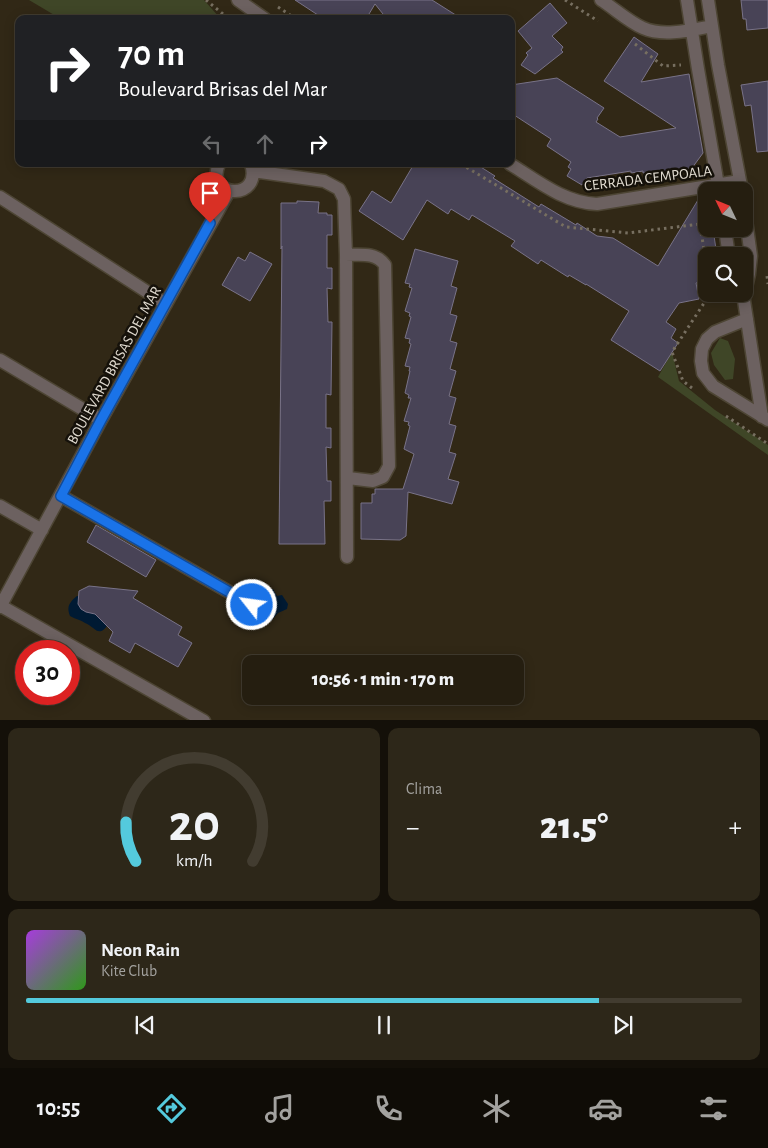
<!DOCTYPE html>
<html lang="es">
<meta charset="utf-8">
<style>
:root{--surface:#251e10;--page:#2d2719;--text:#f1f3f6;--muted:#a3a29f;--line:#423c30;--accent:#54cadd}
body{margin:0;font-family:"Alegreya Sans",sans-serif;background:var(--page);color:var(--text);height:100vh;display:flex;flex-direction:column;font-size:19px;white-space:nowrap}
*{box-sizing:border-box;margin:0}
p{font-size:16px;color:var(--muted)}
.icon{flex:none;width:28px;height:28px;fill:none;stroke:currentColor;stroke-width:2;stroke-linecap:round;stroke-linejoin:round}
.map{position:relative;height:720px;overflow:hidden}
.panel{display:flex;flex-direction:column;gap:8px;padding:8px;background:#141009;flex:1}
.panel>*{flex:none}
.guide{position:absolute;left:15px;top:15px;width:500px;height:152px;border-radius:10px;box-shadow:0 2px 12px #0003,0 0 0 1px var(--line);background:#202124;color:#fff;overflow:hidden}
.needle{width:32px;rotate:313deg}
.tools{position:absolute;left:698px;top:182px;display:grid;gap:10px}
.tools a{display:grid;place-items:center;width:55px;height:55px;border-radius:10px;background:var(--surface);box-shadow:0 2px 12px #0003,0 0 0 1px var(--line);font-size:25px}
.speed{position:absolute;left:15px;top:640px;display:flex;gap:10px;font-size:25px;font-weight:700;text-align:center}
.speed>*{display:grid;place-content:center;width:65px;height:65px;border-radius:50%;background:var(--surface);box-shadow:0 2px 12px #0003,0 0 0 1px var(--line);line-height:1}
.speed .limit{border:8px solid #d22;background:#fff;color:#111}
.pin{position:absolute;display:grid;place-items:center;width:42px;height:42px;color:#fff;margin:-51px -21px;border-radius:50% 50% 50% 0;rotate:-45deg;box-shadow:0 0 5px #0007}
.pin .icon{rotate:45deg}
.me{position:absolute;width:55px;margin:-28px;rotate:300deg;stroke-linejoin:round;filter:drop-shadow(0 0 4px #0008)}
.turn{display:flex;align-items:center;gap:18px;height:105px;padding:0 20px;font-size:22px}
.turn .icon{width:65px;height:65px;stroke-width:2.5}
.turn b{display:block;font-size:35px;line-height:42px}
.lanes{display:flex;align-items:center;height:48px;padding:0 20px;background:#0003;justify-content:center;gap:25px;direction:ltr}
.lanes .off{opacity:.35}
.big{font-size:38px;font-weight:800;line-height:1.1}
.panel .tile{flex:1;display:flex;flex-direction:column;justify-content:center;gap:8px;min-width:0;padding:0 18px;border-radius:10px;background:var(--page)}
.panel .dial{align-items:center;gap:0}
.dial svg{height:130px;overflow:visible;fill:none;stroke:var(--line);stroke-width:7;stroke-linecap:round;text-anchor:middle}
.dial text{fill:var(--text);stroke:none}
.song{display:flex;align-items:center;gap:15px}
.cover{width:60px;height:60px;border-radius:8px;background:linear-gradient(135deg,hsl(280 70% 55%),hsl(110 70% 35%))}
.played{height:5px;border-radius:2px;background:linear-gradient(90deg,var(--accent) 80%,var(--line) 80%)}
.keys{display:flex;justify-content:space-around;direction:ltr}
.heat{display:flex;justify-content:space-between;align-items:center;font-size:28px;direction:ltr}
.panel .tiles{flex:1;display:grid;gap:8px;grid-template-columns:1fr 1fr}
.tile:last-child{grid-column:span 2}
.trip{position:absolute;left:242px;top:655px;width:282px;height:50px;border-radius:10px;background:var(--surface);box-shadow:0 2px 12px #0003,0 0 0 1px var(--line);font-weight:800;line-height:50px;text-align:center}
.dock{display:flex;height:80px;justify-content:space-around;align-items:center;background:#0f0c06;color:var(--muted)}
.dock .icon{width:35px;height:35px}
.dock .selected{color:var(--accent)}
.dock b{font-size:22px;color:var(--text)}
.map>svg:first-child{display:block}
.green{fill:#3f4627}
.water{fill:#001a33}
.building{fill:#484356;stroke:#797388}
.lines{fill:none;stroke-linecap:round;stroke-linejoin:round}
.minor-casing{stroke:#4d4534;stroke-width:15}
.path{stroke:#776f60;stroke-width:3;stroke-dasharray:2.5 4;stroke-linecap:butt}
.minor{stroke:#6c6160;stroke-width:12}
.route-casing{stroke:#114b97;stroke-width:12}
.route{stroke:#1a73e8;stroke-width:9}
.labels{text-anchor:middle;stroke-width:5;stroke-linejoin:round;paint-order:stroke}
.street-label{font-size:15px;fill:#e1dbd0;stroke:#15110a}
</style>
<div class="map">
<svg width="768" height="721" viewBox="0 0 768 721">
<rect width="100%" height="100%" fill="#312816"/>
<!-- green -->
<path class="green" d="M29 0H204L219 17 218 19H61Z
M720 338 728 341 735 359 733 379 725 380 714 365 711 353Z
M672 352 679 381 715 410 768 445V455L658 377Z"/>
<!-- water -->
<path class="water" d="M273 589 277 596 282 595 288 604 287 609 278 613 271 621 267 620C261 612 267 610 267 601 267 598 266 596 266 593Z
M77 596H88L108 624C99 639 95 627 85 623 81 620 75 619 70 616 66 606 70 602 77 596Z"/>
<!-- building -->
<path class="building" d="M295 0H432L462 19H387L375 4 366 19H324Z
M741 0H768V28L747 30 746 19H743Z
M550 3 567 23 552 36 563 47 561 50 563 52 535 74 521 65 528 55 526 53 532 48 518 31Z
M634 37 658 54 641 82 689 74 703 153 692 168 659 173V171L643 173V171L631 173V171L587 178 582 185 567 176 571 169 568 167 571 162 547 146 551 139 511 113V85L557 78 604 108 597 118 598 119 596 122 620 137 676 128 604 81Z
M768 81V151L757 152 751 105 745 106 741 85Z
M414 164H476L495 176 493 178 539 207 541 204 576 225 577 223 597 236 613 238 658 266 701 195H706V229H713L717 256H706V280L696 283 699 299 679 303 666 322 676 329 671 338 678 343 660 371 611 340 629 311 586 284V285L569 275 568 277 541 260 538 264 511 246 515 241 472 215 469 220 451 209 448 214 427 200 403 240 359 211 372 191 391 203Z
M297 201 319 202 318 213H327V215H332V235H327V268H332V289L327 288 328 322H332L331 395 326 394V428H331V448L326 447 327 481H331V501H324L325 544H279L282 246 281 249V203H297Z
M415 249 458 261 451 286 457 288 450 314 457 316 450 341 457 343 450 369 456 371 449 396 456 398 449 424 456 426 449 452 456 454 448 479 459 482 452 504 408 492 406 536 400 540 361 539V503H372V494H375V489H403L414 454 404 449 410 426 408 425 409 422 404 421 411 398H408L409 395 405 393 410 371H409L410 367 405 366 411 344 409 343 410 339 405 338 411 317 409 316 410 313 405 311 412 288 409 287 410 284 405 283Z
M250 252 272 264 250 301 222 285 238 257 245 261Z
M96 525 156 560 146 577 87 542Z
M89 586 138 591 133 598 182 627 178 635 192 643 178 667 135 643 130 653 109 641 113 632 95 614 86 612 81 609 78 604 79 591Z"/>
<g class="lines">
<defs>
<path id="minor" d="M238 0 265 19
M601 0C615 9 629 22 643 28 663 37 691 30 712 26
M687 0 698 69 719 191
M708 0 718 65 742 191
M219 164C204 198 263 202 251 164
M510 164C536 180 564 203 597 204L740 181
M253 171 324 181 339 189 344 199 346 255 347 557
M0 197 166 304
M744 206 751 256 749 274 744 296
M725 229 729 256
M346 255C360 255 376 252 385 265L389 466 383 477 373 481 348 478
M743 294 762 417
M747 319 715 332 707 339 702 349 701 361 703 373 713 386 768 420
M0 360 101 420
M61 496 252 605
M0 506 42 530
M1 606 204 721
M0 607 101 420 229 191"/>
</defs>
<!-- minor casing -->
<use href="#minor" class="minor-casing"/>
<!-- path -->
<path class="path" d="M206 0 229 19
M565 0 598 21
M278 7 296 19
M635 44 663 66 681 65
M461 164 566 227 628 233 700 224 706 263
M684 171 700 168
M767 276 768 284
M692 388 683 381 672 352 710 294
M726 416 768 444"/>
<!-- minor -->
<use href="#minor" class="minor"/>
</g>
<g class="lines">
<defs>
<path id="route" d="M210 223 101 420 61 496 252 605"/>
</defs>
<!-- route casing -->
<use href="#route" class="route-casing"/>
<!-- route -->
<use href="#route" class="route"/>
</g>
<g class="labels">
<!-- street labels -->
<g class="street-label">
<text transform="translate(648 178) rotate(-7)" y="5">CERRADA CEMPOALA</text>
<text transform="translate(114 365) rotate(-61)" y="5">BOULEVARD BRISAS DEL MAR</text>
</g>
</g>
</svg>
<div class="tools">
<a><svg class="needle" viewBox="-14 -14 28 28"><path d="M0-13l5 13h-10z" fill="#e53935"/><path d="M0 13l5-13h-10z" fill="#a3a29f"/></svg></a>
<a><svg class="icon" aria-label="search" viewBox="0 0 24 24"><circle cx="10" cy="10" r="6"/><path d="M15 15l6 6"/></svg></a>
</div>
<div class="speed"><div class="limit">30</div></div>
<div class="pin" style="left:210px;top:223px;background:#d93025"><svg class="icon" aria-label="arrive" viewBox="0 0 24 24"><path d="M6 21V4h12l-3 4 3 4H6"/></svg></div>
<svg class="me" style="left:252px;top:605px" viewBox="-20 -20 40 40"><circle r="17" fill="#1a73e8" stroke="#fff" stroke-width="3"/><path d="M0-11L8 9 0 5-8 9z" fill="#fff"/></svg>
<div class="trip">10:56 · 1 min · 170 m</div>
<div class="guide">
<div class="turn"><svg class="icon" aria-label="right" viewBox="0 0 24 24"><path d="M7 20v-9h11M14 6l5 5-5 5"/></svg><div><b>70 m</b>Boulevard Brisas del Mar</div></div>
<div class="lanes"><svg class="icon off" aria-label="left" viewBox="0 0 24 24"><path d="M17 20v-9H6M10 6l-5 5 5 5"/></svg><svg class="icon off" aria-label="ahead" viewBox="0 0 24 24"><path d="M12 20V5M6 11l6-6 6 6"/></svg><svg class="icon" aria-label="right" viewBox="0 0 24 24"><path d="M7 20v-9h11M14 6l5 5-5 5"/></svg></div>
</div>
</div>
<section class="panel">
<div class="tiles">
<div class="tile dial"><svg viewBox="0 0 100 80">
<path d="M14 69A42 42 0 1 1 86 69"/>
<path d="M14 69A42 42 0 0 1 8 45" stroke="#54cadd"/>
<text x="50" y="56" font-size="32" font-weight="700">20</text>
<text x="50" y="72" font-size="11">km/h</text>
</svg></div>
<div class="tile"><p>Clima</p>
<div class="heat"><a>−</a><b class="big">21.5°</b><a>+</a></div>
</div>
<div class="tile">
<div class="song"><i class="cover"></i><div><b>Neon Rain</b><p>Kite Club</p></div></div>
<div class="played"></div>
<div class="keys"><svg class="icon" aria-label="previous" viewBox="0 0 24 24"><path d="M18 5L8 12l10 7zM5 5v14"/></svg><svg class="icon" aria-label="pause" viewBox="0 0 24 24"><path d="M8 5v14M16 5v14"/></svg><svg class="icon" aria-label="next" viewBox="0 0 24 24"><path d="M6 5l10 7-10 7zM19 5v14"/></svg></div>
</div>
</div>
</section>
<nav class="dock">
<b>10:55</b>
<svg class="icon selected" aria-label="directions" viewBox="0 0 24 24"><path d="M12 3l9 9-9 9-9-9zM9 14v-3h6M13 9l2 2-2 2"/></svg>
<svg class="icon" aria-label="music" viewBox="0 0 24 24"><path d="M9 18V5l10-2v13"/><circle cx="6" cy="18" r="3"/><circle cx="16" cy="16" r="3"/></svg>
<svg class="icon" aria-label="phone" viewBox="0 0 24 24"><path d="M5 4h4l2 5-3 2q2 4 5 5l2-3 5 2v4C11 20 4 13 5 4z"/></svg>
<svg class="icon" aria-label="climate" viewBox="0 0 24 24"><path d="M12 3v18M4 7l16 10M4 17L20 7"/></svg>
<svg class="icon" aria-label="car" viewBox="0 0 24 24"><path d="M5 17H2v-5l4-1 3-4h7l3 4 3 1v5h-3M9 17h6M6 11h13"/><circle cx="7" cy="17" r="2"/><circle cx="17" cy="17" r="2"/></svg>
<svg class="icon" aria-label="filters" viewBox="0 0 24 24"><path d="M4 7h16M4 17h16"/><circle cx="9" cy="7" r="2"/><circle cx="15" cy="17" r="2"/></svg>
</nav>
